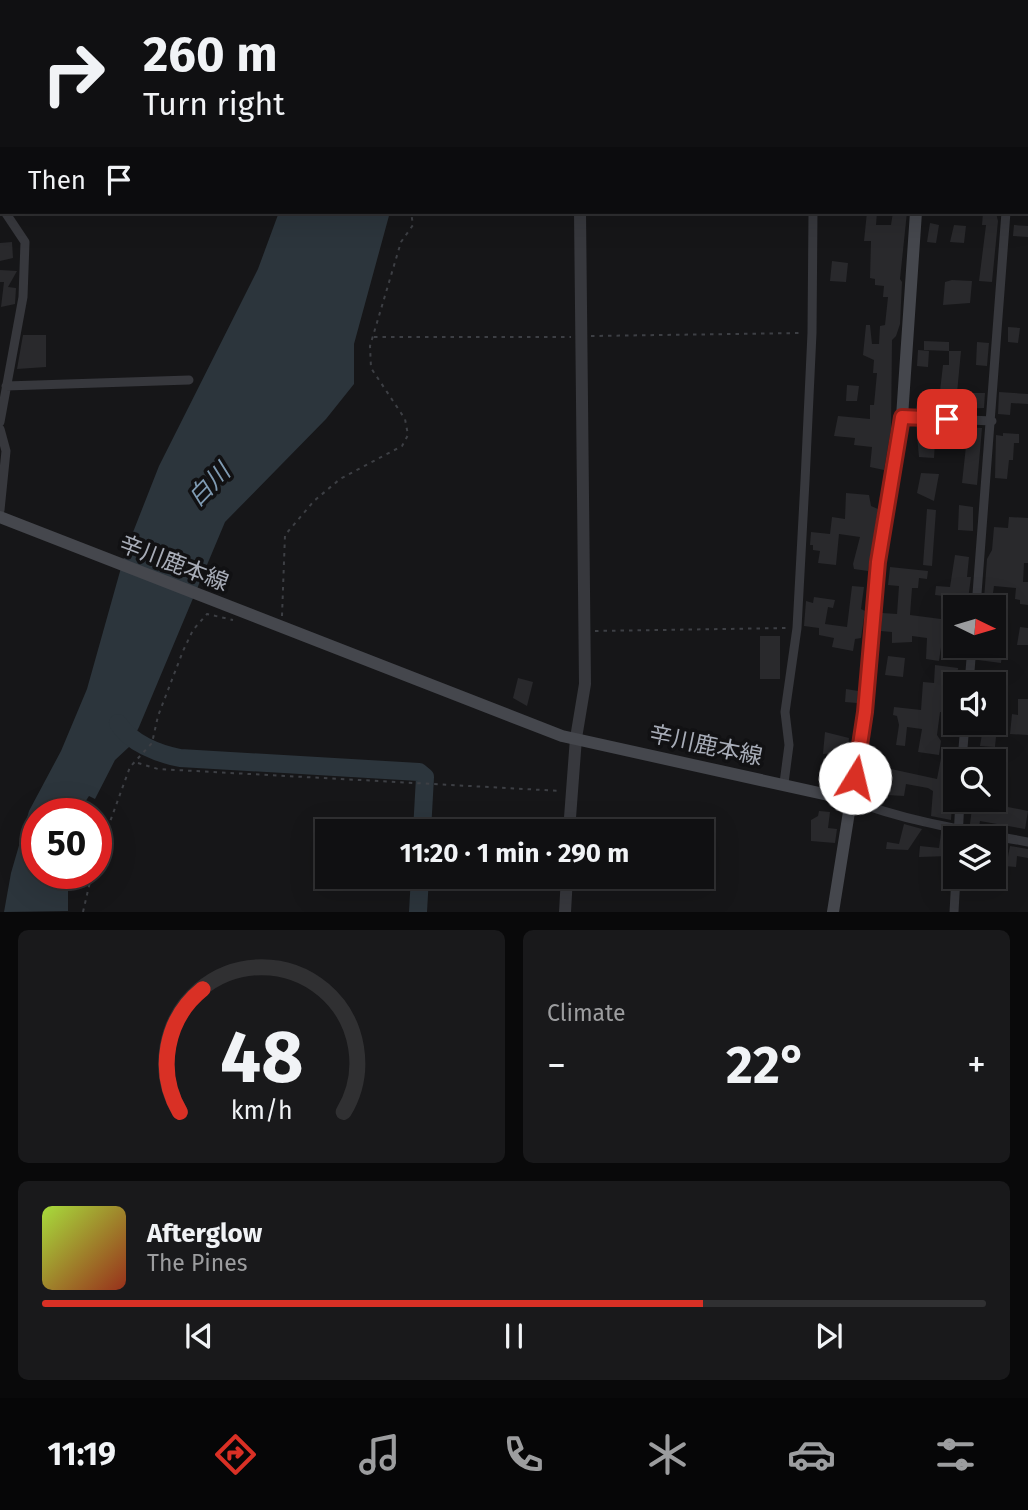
<!DOCTYPE html>
<meta charset="utf-8">
<style>
:root{--surface:#101012;--page:#19191b;--text:#f1f3f6;--muted:#9c9d9f;--line:#303032;--accent:#d93025}
body{margin:0;font-family:"Fira Sans","Noto Sans JP",sans-serif;background:var(--page);color:var(--text);height:100vh;display:flex;flex-direction:column;font-size:26px;white-space:nowrap}
*{box-sizing:border-box;margin:0}
p{font-size:23px;color:var(--muted)}
.icon{flex:none;width:38px;height:38px;fill:none;stroke:currentColor;stroke-width:2;stroke-linecap:round;stroke-linejoin:round}
.map{position:relative;height:912px;overflow:hidden}
.drawer{display:flex;flex-direction:column;gap:18px;padding:18px;background:#09090a;flex:1}
.drawer>*{flex:none}
.guide{position:absolute;left:0px;top:0px;width:1029px;height:214px;box-shadow:0 7px 28px #0002,0 0 0 2px var(--line);background:#101012;color:var(--text);overflow:hidden}
.needle{width:46px;rotate:95deg}
.controls{position:absolute;left:943px;top:595px;display:grid;gap:14px}
.controls a{display:grid;place-items:center;width:63px;height:63px;border-radius:0px;background:var(--surface);box-shadow:0 7px 28px #0002,0 0 0 2px var(--line);font-size:35px}
.speed{position:absolute;left:21px;top:798px;display:flex;gap:14px;font-size:35px;font-weight:700;text-align:center}
.speed>*{display:grid;place-content:center;width:91px;height:91px;border-radius:50%;background:var(--surface);box-shadow:0 7px 28px #0002,0 0 0 2px var(--line);line-height:1}
.speed .limit{border:10px solid #d22;background:#fff;color:#111}
.pin{position:absolute;display:grid;place-items:center;width:60px;height:60px;color:#fff;margin:-30px;border-radius:14px;box-shadow:0 4px 10px #0006}
.me{position:absolute;width:77px;margin:-38px;rotate:9deg;stroke-linejoin:round;filter:drop-shadow(0 0 5px #0008)}
.turn{display:flex;align-items:center;gap:24px;height:147px;padding:0 28px;font-size:32px}
.turn .icon{width:91px;height:91px;stroke-width:2.5}
.turn b{display:block;font-size:49px;line-height:60px}
.then{display:flex;align-items:center;height:66px;padding:0 28px;background:#0003;gap:14px;font-size:26px}
.big{font-size:52px;font-weight:700;line-height:1.1}
.drawer .tile{flex:1;display:flex;flex-direction:column;justify-content:center;gap:10px;min-width:0;padding:0 24px;border-radius:10px;background:var(--page)}
.drawer .dial{align-items:center;gap:0}
.dial svg{height:182px;overflow:visible;fill:none;stroke:var(--line);stroke-width:7;stroke-linecap:round;text-anchor:middle}
.dial text{fill:var(--text);stroke:none}
.song{display:flex;align-items:center;gap:21px}
.cover{width:84px;height:84px;border-radius:10px;background:linear-gradient(135deg,hsl(80 70% 55%),hsl(10 70% 35%))}
.played{height:7px;border-radius:4px;background:linear-gradient(90deg,var(--accent) 70%,var(--line) 70%)}
.keys{display:flex;justify-content:space-around;direction:ltr}
.heat{display:flex;justify-content:space-between;align-items:center;font-size:38px;direction:ltr}
.drawer .tiles{flex:1;display:grid;gap:18px;grid-template-columns:1fr 1fr}
.tile:last-child{grid-column:span 2}
.trip{position:absolute;left:315px;top:819px;width:399px;height:70px;border-radius:0px;background:var(--surface);box-shadow:0 7px 28px #0002,0 0 0 2px var(--line);font-weight:700;line-height:70px;text-align:center}
.tab-bar{display:flex;height:112px;justify-content:space-around;align-items:center;background:#060607;color:var(--muted)}
.tab-bar .icon{width:49px;height:49px}
.tab-bar .selected{color:var(--accent)}
.tab-bar b{font-size:32px;color:var(--text)}
.map>svg:first-child{display:block}
.water{fill:#2c353c}
.lines{fill:none;stroke-linecap:round;stroke-linejoin:round}
.river{stroke:#2c353c;stroke-width:18}
.building{fill:#29292c}
.path{stroke:#3d3f44;stroke-width:2;stroke-dasharray:3.5 5;stroke-linecap:butt}
.minor{stroke:#37383d;stroke-width:9}
.tertiary{stroke:#37383d;stroke-width:12}
.secondary{stroke:#45474d;stroke-width:12}
.route-casing{stroke:#8d1f18;stroke-width:18}
.route{stroke:#d93025;stroke-width:12}
.labels{text-anchor:middle;stroke-width:7;stroke-linejoin:round;paint-order:stroke}
.street-label{font-size:23px;fill:#a8adb8;stroke:#111113}
.water-label{font-size:24px;font-style:italic;fill:#7f9bb3;stroke:#111113}
</style>
<div class="map">
<svg width="1028" height="912" viewBox="0 0 1028 912">
<rect width="100%" height="100%" fill="#161618"/>
<!-- water -->
<path class="water" d="M279 212H390L354 344V384L326 419 225 522 139 727 129 747 115 760 95 799 89 796 77 814H37V873H68V911L4 912 11 873 29 811 61 751 87 689 126 550 159 466 258 269Z"/>
<g class="lines">
<!-- river -->
<path class="river" d="M118 723C130 743 159 754 180 758L419 772 425 777 422 831
M418 912 420 877"/>
</g>
<!-- building -->
<path class="building" d="M867 212H877L876 225H891L893 212H907L900 279 902 282 900 324 896 336 892 340 891 429 884 470 870 467 872 447 854 445 855 438 834 436 838 416 870 419V405H874L877 373H873L874 360 863 355 866 325H870L872 344H879L880 326 885 325 888 297H883L884 286 875 285V279L870 278 871 241H864Z
M983 212 996 213 998 221 992 282 979 281 986 225H982Z
M930 223 939 225 936 243 927 242Z
M954 225 966 226 964 243 950 242Z
M1014 225 1028 226V237L1013 236Z
M12 242 13 258 0 261V243Z
M832 261 848 263 846 282 830 281Z
M0 270 17 271 8 287 16 288 15 304 1 307 4 282H0Z
M952 280 972 281 970 303 943 305 945 282Z
M1008 327 1020 328 1018 343 1008 342Z
M23 335H46V367L17 369Z
M924 341 949 342V351L924 350Z
M977 342 989 343 987 366 976 365Z
M918 350 929 351 928 367 917 366Z
M949 351H961L957 393H985L984 408 954 409V400H939L943 365H949Z
M847 385 859 386 857 401H846Z
M999 392 1028 394V404L1011 403 1010 415 998 414Z
M920 393 938 394 937 412 915 411Z
M916 425 936 426 934 458 919 457Z
M962 427 982 428 977 485 962 483 967 437H960Z
M1003 433 1019 434V443H1014L1013 460H1009L1007 479 995 478 996 435 1003 436Z
M921 473 939 474 934 501 917 493Z
M846 493 869 495 871 506 878 509 868 571 854 569 853 564 860 537 839 534 836 565 818 563 820 551 813 550V545H810L811 532 830 534 832 517 845 519Z
M959 505 973 507V531L958 530Z
M927 509 936 510 932 566 923 565Z
M1009 517 1028 518V563H1024L1023 582H1028V605L1020 604V600L1015 599 1016 588 994 586 992 600 984 599 987 559 992 550 994 527 1008 528Z
M955 555 969 557 967 577H971L967 607H956V642L942 640 939 661 926 659 927 638 912 636V642L892 643V632L881 631 882 613 897 614 899 586 888 585 890 567 928 571 927 579 919 578 918 588H912L910 615 941 619 944 596 935 595 936 586 950 587Z
M852 586 864 587 861 609 865 611 861 638 855 639 853 651 832 647 834 638 819 635V628L804 626 806 601 813 603 814 597 835 600 833 608 828 607 825 624 847 627Z
M1020 627 1028 628V645H1017Z
M760 636H780V679H760Z
M1003 645 1001 663 978 660 979 646Z
M888 656 905 658 903 677 885 675Z
M935 665 958 668 956 714 940 712 937 735 941 741 939 755 918 752 922 729 907 727 905 746 896 745 899 725 897 716 893 715 894 707 921 710 923 682 934 683Z
M977 677 1008 678V684H976Z
M518 678 533 682 527 706 513 698Z
M846 689 858 691 857 703 845 702Z
M1018 699H1028V735L1010 734 1012 714 1018 715Z
M973 723 997 726 995 747 980 746 982 734 972 733Z
M825 732 849 738 848 752 823 754Z
M941 758 955 760 951 820 931 816 933 791 928 788 906 784 904 796 887 795 891 769 937 779Z
M865 767 870 768 868 794 883 798 882 803 860 796Z
M973 800 1028 811 1025 829 980 821 979 826 970 824Z
M819 811 830 812 828 828 837 829 835 843 811 841V820L818 816Z
M904 824 922 829 908 850 886 849 887 842 899 844Z
M941 833 951 835 949 856 919 857 920 846 939 848Z
M1010 846 1028 849V858L1017 856 1016 867 994 865V855L1008 857Z"/>
<g class="lines">
<!-- path -->
<path class="path" d="M278 0V2
M591 336 802 333
M374 337H571
M282 616 285 535 314 501 340 479 402 446 408 435 405 419 371 368 370 346 401 242 413 225 411 212
M595 631 788 628
M138 763 158 769 561 791
M96 860 130 767 152 743 158 716 183 651 193 630 207 614 233 620
M83 912 92 873"/>
<!-- minor -->
<path class="minor" d="M804 0V2
M1019 2V0
M0 162 2 180
M6 386 189 380
M902 417 992 421
M0 422 23 297 25 242 5 212
M0 429 6 451 0 510
M976 607 1006 212
M969 684 972 646
M962 761 965 723
M784 783 789 745 785 712 797 628 805 481 812 333 813 212
M851 800C908 822 969 831 1028 842
M958 838 960 800
M954 912 956 877"/>
<!-- tertiary -->
<path class="tertiary" d="M577 0V2
M569 831 576 738 585 684 580 212
M565 912 567 877"/>
<!-- secondary -->
<path class="secondary" d="M922 0V2
M0 517 562 736 851 800
M833 912 865 712 878 562 902 417 916 212"/>
</g>
<g class="lines">
<defs>
<path id="route" d="M855 778 865 712 878 562 902 417 947 419"/>
</defs>
<!-- route casing -->
<use href="#route" class="route-casing"/>
<!-- route -->
<use href="#route" class="route"/>
</g>
<g class="labels">
<!-- street labels -->
<g class="street-label">
<text transform="translate(174 563) rotate(21)" y="8">辛川鹿本線</text>
<text transform="translate(706 745) rotate(12)" y="8">辛川鹿本線</text>
</g>
<!-- water labels -->
<g class="water-label">
<text transform="translate(209 485) rotate(-46)" y="8">白川</text>
</g>
</g>
</svg>
<div class="controls">
<a><svg class="needle" viewBox="-14 -14 28 28"><path d="M0-13l5 13h-10z" fill="#e53935"/><path d="M0 13l5-13h-10z" fill="#9c9d9f"/></svg></a>
<a><svg class="icon" aria-label="sound" viewBox="0 0 24 24"><path d="M4 9h4l5-4v14l-5-4H4zM17 9q2 3 0 6"/></svg></a>
<a><svg class="icon" aria-label="search" viewBox="0 0 24 24"><circle cx="10" cy="10" r="6"/><path d="M15 15l6 6"/></svg></a>
<a><svg class="icon" aria-label="layers" viewBox="0 0 24 24"><path d="M12 4l9 5-9 5-9-5zM3 14l9 5 9-5"/></svg></a>
</div>
<div class="speed"><div class="limit">50</div></div>
<div class="pin" style="left:947px;top:419px;background:#d93025"><svg class="icon" aria-label="arrive" viewBox="0 0 24 24"><path d="M6 21V4h12l-3 4 3 4H6"/></svg></div>
<svg class="me" style="left:855px;top:778px" viewBox="-20 -20 40 40"><circle r="19" fill="#fff"/><path d="M0-13L10 11 0 6-10 11z" fill="#d93025"/></svg>
<div class="trip">11:20 · 1 min · 290 m</div>
<div class="guide">
<div class="turn"><svg class="icon" aria-label="right" viewBox="0 0 24 24"><path d="M7 20v-9h11M14 6l5 5-5 5"/></svg><div><b>260 m</b>Turn right</div></div>
<div class="then">Then<svg class="icon" aria-label="arrive" viewBox="0 0 24 24"><path d="M6 21V4h12l-3 4 3 4H6"/></svg></div>
</div>
</div>
<section class="drawer">
<div class="tiles">
<div class="tile dial"><svg viewBox="0 0 100 80">
<path d="M14 69A42 42 0 1 1 86 69"/>
<path d="M14 69A42 42 0 0 1 24 15" stroke="#d93025"/>
<text x="50" y="56" font-size="32" font-weight="700">48</text>
<text x="50" y="72" font-size="11">km/h</text>
</svg></div>
<div class="tile"><p>Climate</p>
<div class="heat"><a>−</a><b class="big">22°</b><a>+</a></div>
</div>
<div class="tile">
<div class="song"><i class="cover"></i><div><b>Afterglow</b><p>The Pines</p></div></div>
<div class="played"></div>
<div class="keys"><svg class="icon" aria-label="previous" viewBox="0 0 24 24"><path d="M18 5L8 12l10 7zM5 5v14"/></svg><svg class="icon" aria-label="pause" viewBox="0 0 24 24"><path d="M8 5v14M16 5v14"/></svg><svg class="icon" aria-label="next" viewBox="0 0 24 24"><path d="M6 5l10 7-10 7zM19 5v14"/></svg></div>
</div>
</div>
</section>
<nav class="tab-bar">
<b>11:19</b>
<svg class="icon selected" aria-label="directions" viewBox="0 0 24 24"><path d="M12 3l9 9-9 9-9-9zM9 14v-3h6M13 9l2 2-2 2"/></svg>
<svg class="icon" aria-label="music" viewBox="0 0 24 24"><path d="M9 18V5l10-2v13"/><circle cx="6" cy="18" r="3"/><circle cx="16" cy="16" r="3"/></svg>
<svg class="icon" aria-label="phone" viewBox="0 0 24 24"><path d="M5 4h4l2 5-3 2q2 4 5 5l2-3 5 2v4C11 20 4 13 5 4z"/></svg>
<svg class="icon" aria-label="climate" viewBox="0 0 24 24"><path d="M12 3v18M4 7l16 10M4 17L20 7"/></svg>
<svg class="icon" aria-label="car" viewBox="0 0 24 24"><path d="M5 17H2v-5l4-1 3-4h7l3 4 3 1v5h-3M9 17h6M6 11h13"/><circle cx="7" cy="17" r="2"/><circle cx="17" cy="17" r="2"/></svg>
<svg class="icon" aria-label="filters" viewBox="0 0 24 24"><path d="M4 7h16M4 17h16"/><circle cx="9" cy="7" r="2"/><circle cx="15" cy="17" r="2"/></svg>
</nav>
